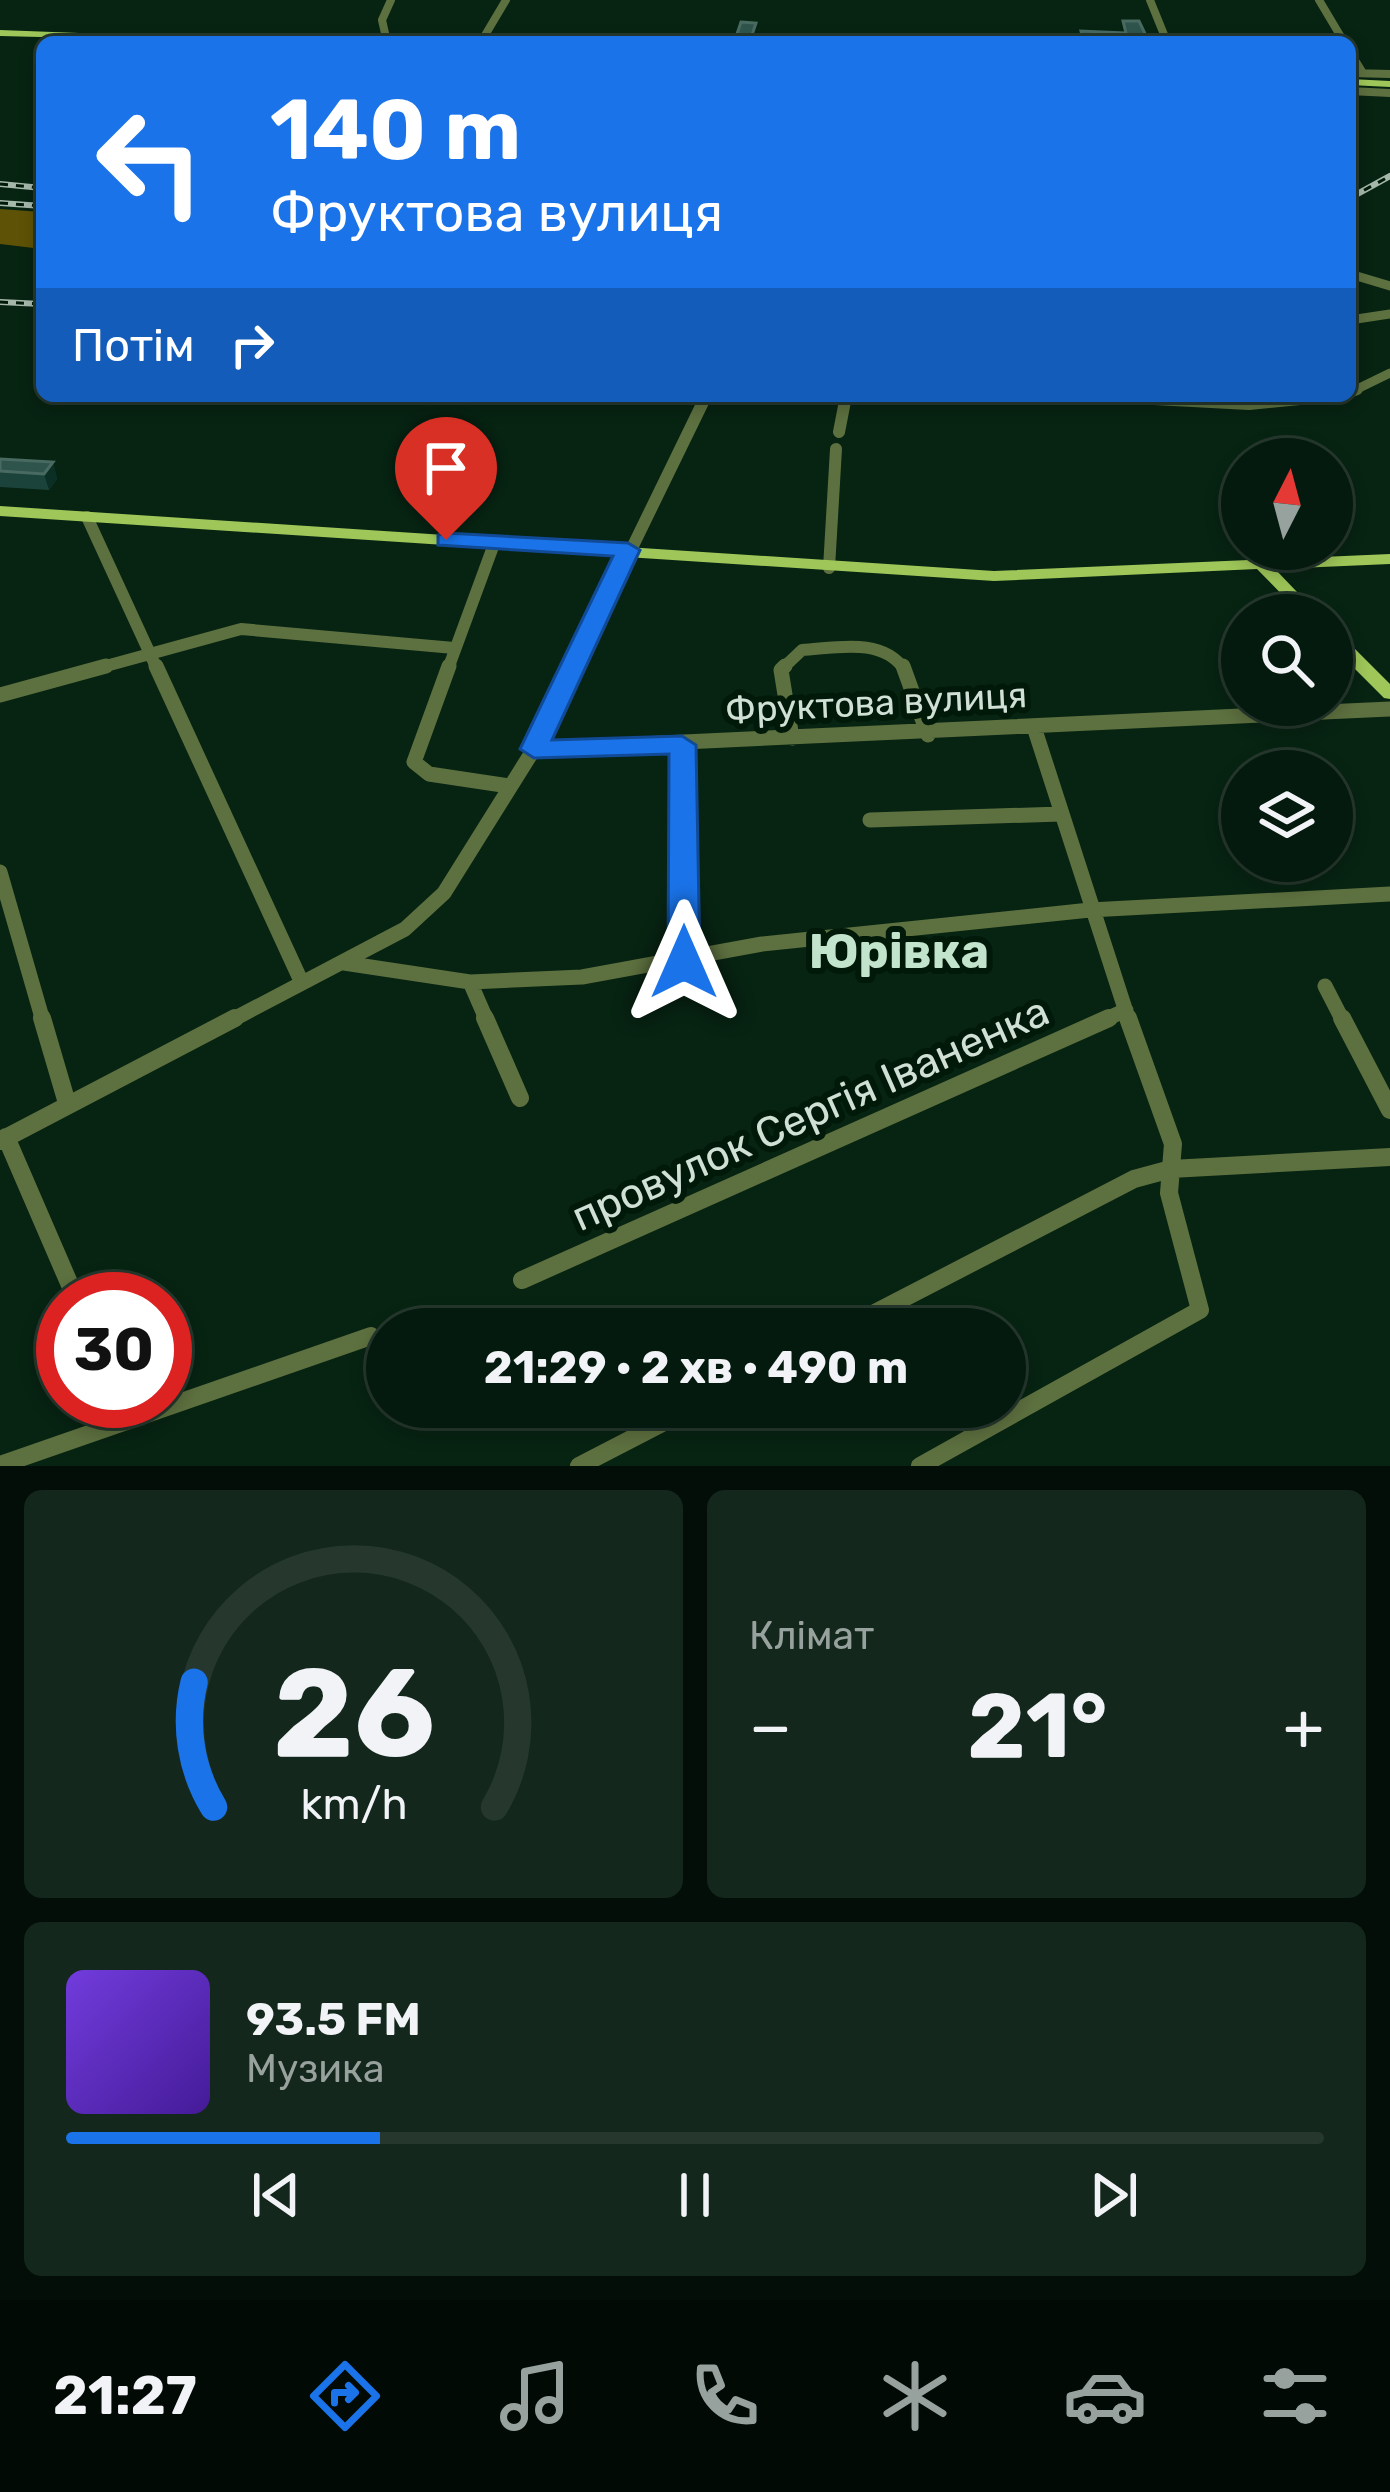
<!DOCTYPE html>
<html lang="uk">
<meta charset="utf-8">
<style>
:root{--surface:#051a0e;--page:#13271c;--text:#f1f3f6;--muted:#97a19e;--line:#26382e;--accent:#1a73e8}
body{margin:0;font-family:Rubik,sans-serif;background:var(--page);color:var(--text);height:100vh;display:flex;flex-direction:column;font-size:45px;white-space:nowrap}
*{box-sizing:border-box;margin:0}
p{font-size:39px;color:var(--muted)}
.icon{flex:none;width:66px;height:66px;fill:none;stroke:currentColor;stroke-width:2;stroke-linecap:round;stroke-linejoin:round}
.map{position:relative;height:1466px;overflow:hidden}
.details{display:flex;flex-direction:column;gap:24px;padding:24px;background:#030e08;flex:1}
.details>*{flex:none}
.guide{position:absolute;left:36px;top:36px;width:1320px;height:366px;border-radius:18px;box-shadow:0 6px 18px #0003,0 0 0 3px var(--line);background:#1a73e8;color:#fff;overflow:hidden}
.needle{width:78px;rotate:6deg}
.buttons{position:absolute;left:1221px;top:438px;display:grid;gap:24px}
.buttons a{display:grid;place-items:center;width:132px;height:132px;border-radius:50%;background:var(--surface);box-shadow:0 6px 18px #0003,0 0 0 3px var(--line);font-size:60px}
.speed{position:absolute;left:36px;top:1272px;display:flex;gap:24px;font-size:60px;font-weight:700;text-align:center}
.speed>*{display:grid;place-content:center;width:156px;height:156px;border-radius:50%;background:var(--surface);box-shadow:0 6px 18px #0003,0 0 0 3px var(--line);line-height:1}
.speed .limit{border:18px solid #d22;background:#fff;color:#111}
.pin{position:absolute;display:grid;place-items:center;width:102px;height:102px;color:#fff;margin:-123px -51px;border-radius:50% 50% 50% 0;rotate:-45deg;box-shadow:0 0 12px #0007}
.pin .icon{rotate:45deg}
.me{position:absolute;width:132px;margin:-66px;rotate:0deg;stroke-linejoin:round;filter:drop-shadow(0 0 9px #0008)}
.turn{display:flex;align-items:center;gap:42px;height:252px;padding:0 36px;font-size:54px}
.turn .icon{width:156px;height:156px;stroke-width:2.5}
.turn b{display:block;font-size:84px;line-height:102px}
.then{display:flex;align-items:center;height:114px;padding:0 36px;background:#0003;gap:24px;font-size:45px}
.big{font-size:90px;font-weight:700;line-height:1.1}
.details .widget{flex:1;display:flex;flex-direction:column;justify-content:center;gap:18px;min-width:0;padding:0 42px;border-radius:18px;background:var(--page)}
.details .dial{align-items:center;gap:0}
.dial svg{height:312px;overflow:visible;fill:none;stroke:var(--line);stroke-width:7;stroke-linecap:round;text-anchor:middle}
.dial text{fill:var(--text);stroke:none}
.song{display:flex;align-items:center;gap:36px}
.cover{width:144px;height:144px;border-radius:18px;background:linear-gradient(135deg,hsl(260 70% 55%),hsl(260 70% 35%))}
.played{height:12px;border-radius:6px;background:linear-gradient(90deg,var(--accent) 25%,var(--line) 25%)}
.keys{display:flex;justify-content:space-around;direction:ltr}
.heat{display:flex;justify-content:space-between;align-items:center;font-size:66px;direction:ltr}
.details .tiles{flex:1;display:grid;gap:24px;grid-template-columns:1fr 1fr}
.widget:last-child{grid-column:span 2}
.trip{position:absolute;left:366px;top:1308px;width:660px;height:120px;border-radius:60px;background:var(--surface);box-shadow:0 6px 18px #0003,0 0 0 3px var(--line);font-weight:700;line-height:120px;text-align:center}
.menu{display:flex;height:192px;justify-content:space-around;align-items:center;background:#020a06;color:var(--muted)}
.menu .icon{width:84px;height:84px}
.menu .selected{color:var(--accent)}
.menu b{font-size:54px;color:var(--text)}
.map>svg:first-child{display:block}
.forest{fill:#5e5206}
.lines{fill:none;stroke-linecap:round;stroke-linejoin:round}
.minor-far4{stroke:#5d703f;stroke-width:8}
.minor-far3{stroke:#5d703f;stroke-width:9}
.minor-far2{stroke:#5d703f;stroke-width:12}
.minor-far1{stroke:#5d703f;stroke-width:15}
.minor{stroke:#5d703f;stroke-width:18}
.major{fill:#9ec659;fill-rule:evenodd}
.rail-casing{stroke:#a5b8aa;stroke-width:6}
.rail{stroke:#001909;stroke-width:3;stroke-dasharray:8;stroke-linecap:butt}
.wall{fill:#1b433b}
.shaded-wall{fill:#0b2f24}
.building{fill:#2e544c;stroke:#486a61;stroke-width:3}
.route{fill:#1a73e8;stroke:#114b97;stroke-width:3}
.labels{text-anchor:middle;stroke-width:12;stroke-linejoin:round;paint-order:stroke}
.street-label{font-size:36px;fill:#d0e0d4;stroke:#001909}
.near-street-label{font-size:42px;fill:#d0e0d4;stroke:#001909}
.district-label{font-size:48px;font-weight:bold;fill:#c3e4cc;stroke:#001909}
</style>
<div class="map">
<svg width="1390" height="1466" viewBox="0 0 1390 1466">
<rect width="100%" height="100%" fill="#072312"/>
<!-- forest -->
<path class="forest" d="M0 209 42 212V249L0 244Z"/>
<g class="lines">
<!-- minor-far4 -->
<path class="minor-far4" d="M1150 0 1167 42
M1319 0 1344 42
M387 42 382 20 391 0
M481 42 506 0
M1350 52 1363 73
M1350 73 1390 74
M1350 91 1390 93"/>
<!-- minor-far3 -->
<path class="minor-far3" d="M1350 274 1390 286
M1350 320 1390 314
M1351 392 1390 373"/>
<!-- minor-far2 -->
<path class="minor-far2" d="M1350 392 1357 389
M1098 396 1249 404 1330 396
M839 432 846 396
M87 517 157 669
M829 568 836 449
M95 669 241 629 454 648
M448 669 494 544
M573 669 706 396
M782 669 802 650C836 648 882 637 904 669"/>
<!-- minor-far1 -->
<path class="minor-far1" d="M156 666 302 983
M449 666 414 762 429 774 509 786
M785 666 781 670 792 738
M903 666 928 735
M0 695 106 666
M1034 727 1129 1021
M683 745 684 962
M534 749 574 666
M870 820 1061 814
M0 872 43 1021
M344 963 470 982 582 977 762 944 1090 910 1390 894
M470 982 487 1021
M1325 986 1343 1021
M230 1021 405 929 444 893 534 749 1390 709
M1102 1021 1126 1010"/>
<!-- minor -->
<path class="minor" d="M42 1018 67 1103
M485 1018 520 1098
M1342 1018 1390 1110
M6 1137 76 1299
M0 1141 235 1018
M522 1280 1109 1018
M844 1329 1134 1179 1171 1169 1390 1157
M0 1465 371 1336
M579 1466 693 1407
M920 1466 1200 1310 1169 1193 1173 1144 1128 1018"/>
<!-- major -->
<path class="major" d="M0 30 237 39 241 42 0 36Z
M1350 79 1390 81V87L1350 85Z
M0 506 994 571 1390 554V564L1275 569 1319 615H1302L1257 569 994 581 0 516Z
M1332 631 1338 632 1390 684V699L1384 698 1332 646Z"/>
<defs>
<path id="rail" d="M0 184 42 188
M1350 198 1390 176
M0 203 42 206
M0 302 42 304"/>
</defs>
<!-- rail casing -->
<use href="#rail" class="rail-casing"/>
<!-- rail -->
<use href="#rail" class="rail"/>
</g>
<!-- wall -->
<path class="wall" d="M737 34 755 35 753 42H737Z
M0 459 53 462 57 479 49 490 0 487Z"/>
<!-- shaded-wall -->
<path class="shaded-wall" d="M53 462 57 479 49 490 44 474Z"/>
<!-- building -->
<path class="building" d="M1123 21H1139L1149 42H1084L1081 31 1126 33Z
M741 22 756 23 752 35 737 34Z
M0 459 53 462 44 474 0 471Z"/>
<!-- route -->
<path class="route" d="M446 533 628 543 640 550 552 740 682 736 696 745 700 962 695 970 684 974 668 962 669 754 534 758 520 749 613 556 438 545V535Z"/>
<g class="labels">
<!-- street labels -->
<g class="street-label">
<text transform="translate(876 702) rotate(-3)" y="13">Фруктова вулиця</text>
</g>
<!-- near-street labels -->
<g class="near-street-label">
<text transform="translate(810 1113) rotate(-24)" y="15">провулок Сергія Іваненка</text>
</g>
<!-- district labels -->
<g class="district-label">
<text x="899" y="968">Юрівка</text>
</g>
</g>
</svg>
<div class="buttons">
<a><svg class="needle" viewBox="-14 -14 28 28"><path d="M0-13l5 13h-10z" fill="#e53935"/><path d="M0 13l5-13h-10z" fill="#97a19e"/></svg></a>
<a><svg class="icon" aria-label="search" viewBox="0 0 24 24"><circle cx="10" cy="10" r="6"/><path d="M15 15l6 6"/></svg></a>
<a><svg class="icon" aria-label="layers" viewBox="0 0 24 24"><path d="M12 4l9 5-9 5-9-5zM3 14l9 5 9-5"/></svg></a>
</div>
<div class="speed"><div class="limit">30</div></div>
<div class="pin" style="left:446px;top:540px;background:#d93025"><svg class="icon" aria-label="arrive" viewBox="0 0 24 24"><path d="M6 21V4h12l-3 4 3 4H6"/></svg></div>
<svg class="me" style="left:684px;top:962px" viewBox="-20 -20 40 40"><path d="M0-17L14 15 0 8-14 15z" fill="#1a73e8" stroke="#fff" stroke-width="4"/></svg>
<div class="trip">21:29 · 2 хв · 490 m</div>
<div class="guide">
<div class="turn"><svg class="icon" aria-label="left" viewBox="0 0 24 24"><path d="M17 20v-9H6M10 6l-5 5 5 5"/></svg><div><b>140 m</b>Фруктова вулиця</div></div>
<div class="then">Потім<svg class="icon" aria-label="right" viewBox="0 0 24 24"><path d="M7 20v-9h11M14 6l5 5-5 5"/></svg></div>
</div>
</div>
<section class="details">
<div class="tiles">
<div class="widget dial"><svg viewBox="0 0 100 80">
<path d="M14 69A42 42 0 1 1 86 69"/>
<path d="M14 69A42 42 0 0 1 9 37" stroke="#1a73e8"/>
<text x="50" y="56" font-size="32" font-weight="700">26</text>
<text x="50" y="72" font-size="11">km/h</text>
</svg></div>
<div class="widget"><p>Клімат</p>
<div class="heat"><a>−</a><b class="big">21°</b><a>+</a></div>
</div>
<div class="widget">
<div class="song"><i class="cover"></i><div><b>93.5 FM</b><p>Музика</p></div></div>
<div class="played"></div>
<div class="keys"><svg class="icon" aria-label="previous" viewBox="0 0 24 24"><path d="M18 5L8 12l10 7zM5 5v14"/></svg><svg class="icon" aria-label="pause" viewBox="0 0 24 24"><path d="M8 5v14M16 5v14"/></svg><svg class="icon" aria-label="next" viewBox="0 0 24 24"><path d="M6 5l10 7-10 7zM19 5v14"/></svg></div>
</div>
</div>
</section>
<nav class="menu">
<b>21:27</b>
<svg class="icon selected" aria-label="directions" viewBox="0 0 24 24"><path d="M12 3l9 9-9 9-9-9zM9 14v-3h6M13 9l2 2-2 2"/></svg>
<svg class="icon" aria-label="music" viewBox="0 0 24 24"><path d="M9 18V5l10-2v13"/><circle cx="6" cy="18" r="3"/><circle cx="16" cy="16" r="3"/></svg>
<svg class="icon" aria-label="phone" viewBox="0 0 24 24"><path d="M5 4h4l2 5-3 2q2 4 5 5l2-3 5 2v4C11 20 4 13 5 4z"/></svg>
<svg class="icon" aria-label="climate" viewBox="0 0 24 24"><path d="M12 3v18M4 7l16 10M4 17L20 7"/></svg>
<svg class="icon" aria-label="car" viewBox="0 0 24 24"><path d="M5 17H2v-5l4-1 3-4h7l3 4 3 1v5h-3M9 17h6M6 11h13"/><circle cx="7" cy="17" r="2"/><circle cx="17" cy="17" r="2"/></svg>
<svg class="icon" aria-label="filters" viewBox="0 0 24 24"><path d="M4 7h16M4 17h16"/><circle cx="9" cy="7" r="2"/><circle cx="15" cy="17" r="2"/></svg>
</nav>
